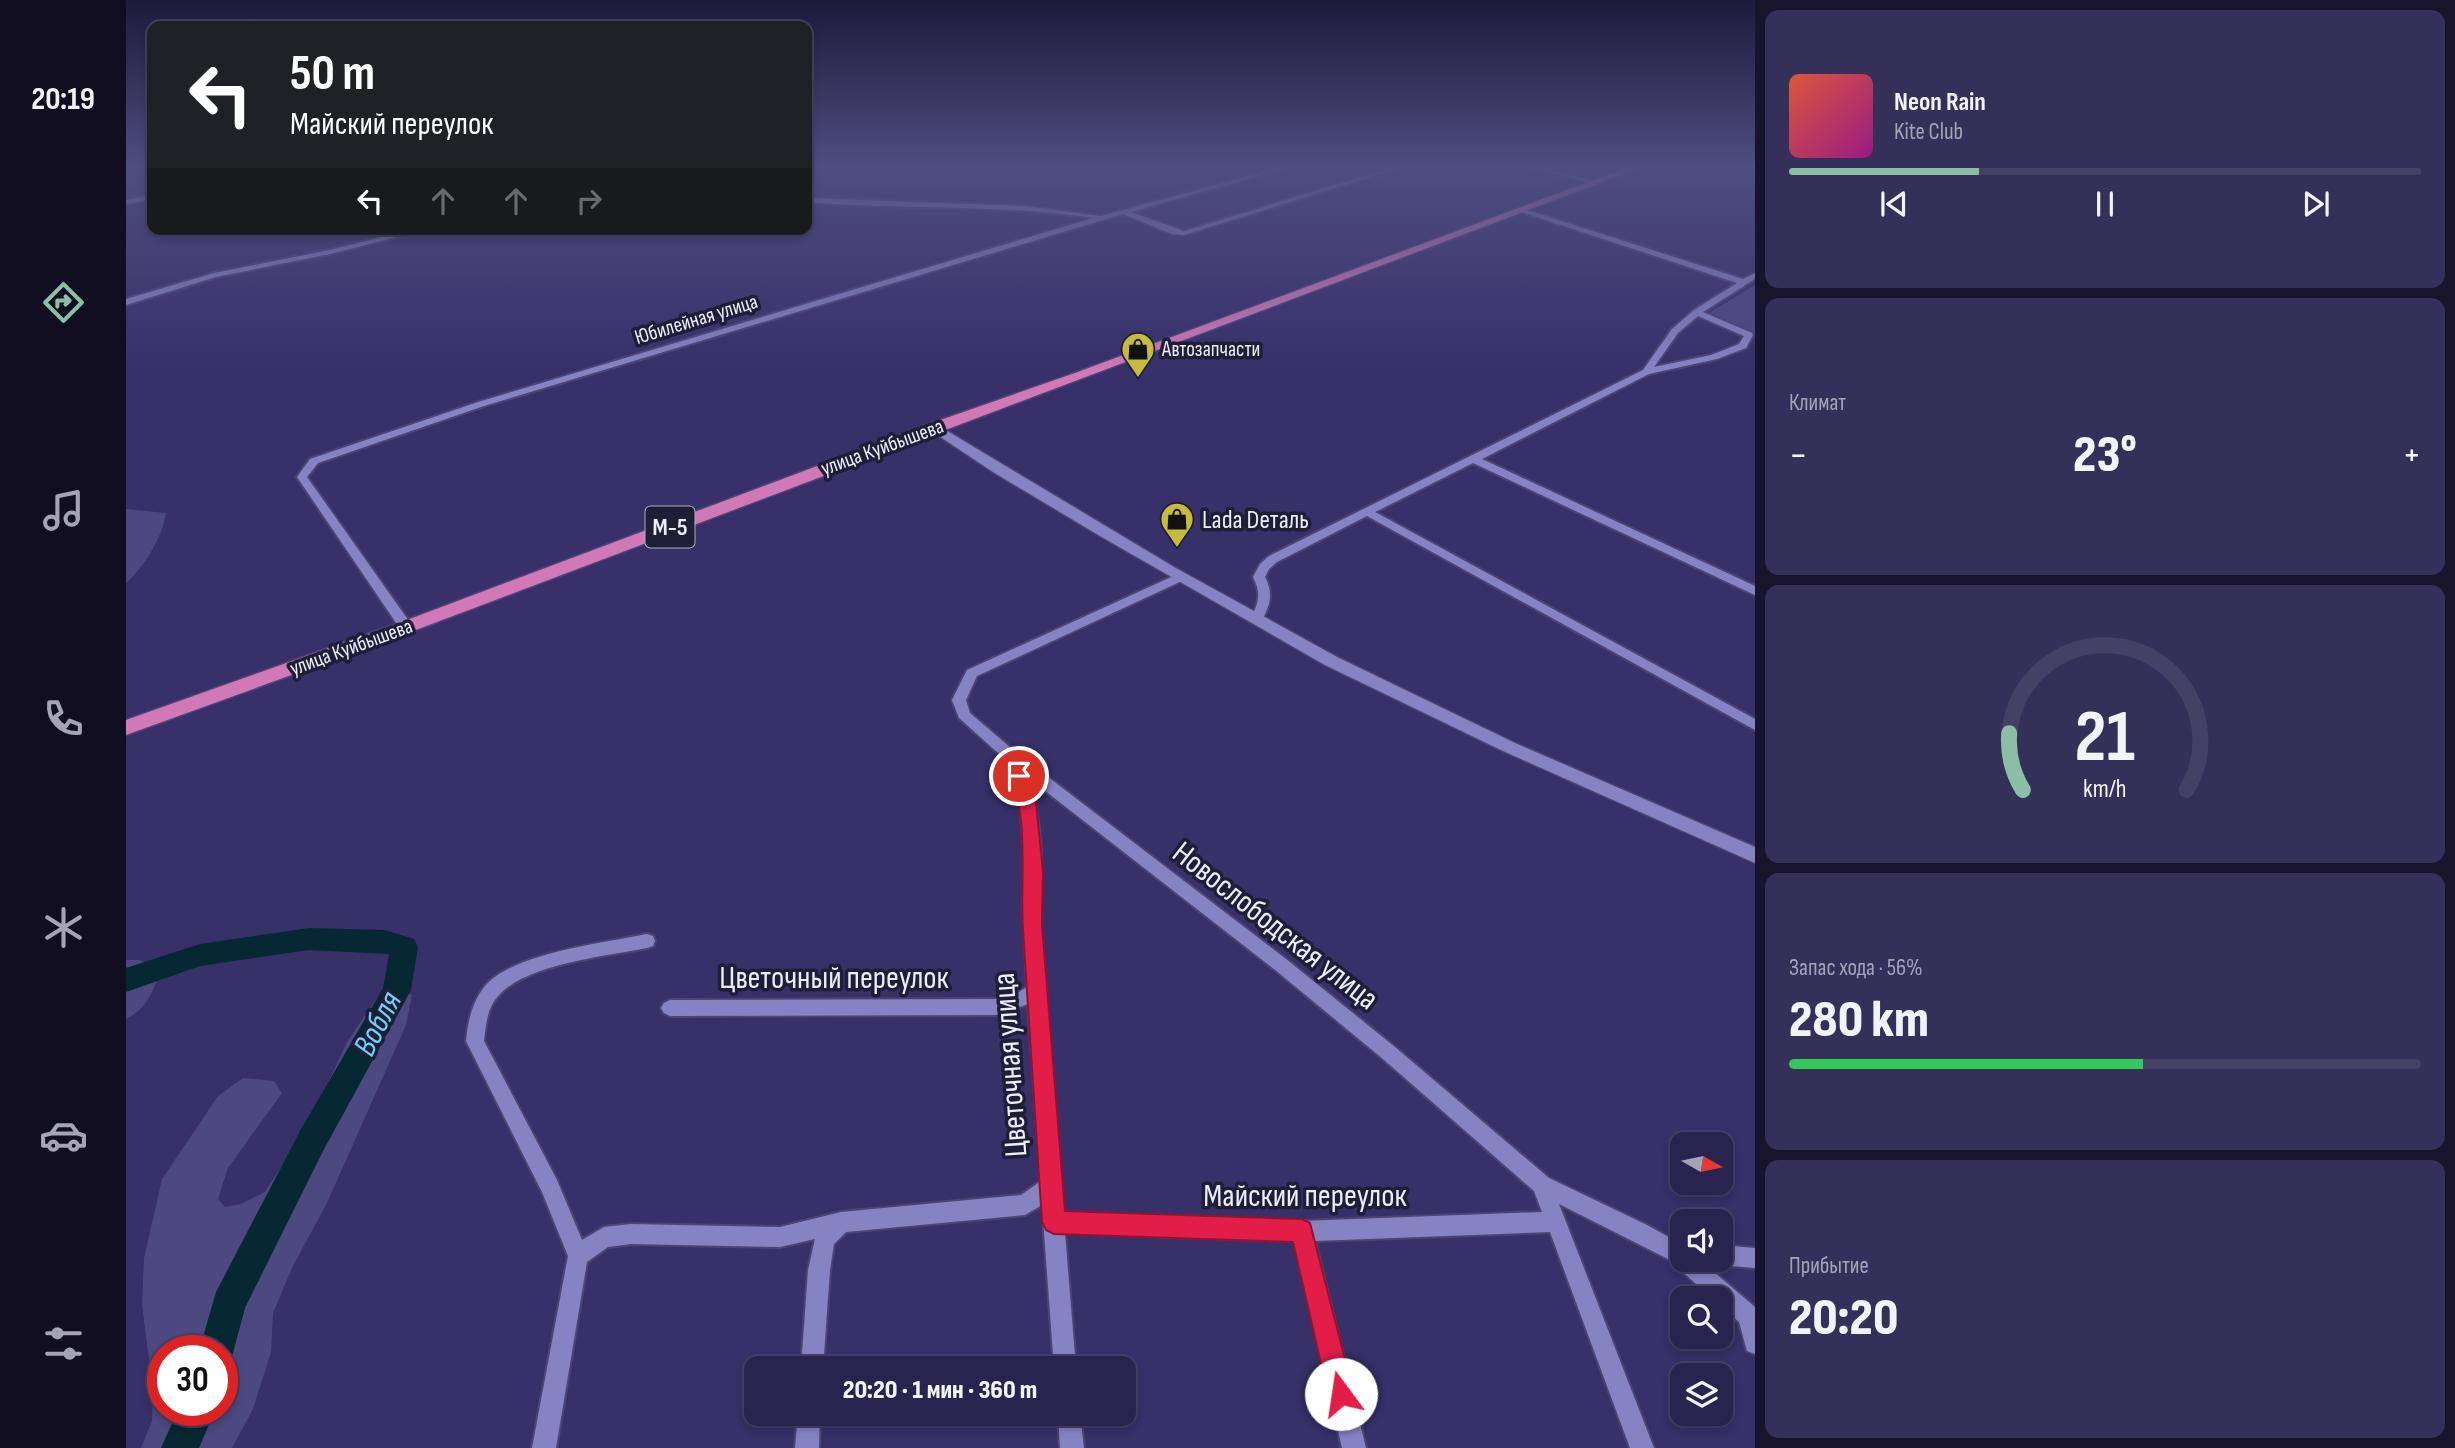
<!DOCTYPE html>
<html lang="ru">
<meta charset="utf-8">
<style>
:root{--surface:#29244f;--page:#353059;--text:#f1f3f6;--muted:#a5a4b7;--line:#454166;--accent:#8abfa5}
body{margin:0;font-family:"Sofia Sans Condensed",sans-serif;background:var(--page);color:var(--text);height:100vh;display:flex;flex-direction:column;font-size:26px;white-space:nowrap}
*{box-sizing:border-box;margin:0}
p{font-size:23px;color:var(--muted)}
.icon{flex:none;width:38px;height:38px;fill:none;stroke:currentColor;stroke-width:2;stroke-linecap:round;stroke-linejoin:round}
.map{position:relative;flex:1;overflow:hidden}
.sheet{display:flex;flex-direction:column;gap:10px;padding:10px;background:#17142b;width:700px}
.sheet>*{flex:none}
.banner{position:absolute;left:21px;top:21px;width:665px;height:214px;border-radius:14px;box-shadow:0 4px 10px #0003,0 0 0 2px var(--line);background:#202124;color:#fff;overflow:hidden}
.needle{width:46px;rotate:99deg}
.controls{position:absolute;left:1544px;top:1132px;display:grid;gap:14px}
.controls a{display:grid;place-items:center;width:63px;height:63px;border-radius:14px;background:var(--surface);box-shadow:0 4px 10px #0003,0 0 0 2px var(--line);font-size:35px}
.speed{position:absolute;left:21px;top:1335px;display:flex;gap:14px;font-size:35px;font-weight:700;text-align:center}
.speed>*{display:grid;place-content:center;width:91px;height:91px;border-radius:50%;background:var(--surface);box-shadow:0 4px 10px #0003,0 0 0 2px var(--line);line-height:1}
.speed .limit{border:10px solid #d22;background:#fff;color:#111}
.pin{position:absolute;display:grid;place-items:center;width:60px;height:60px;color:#fff;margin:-30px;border:4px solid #fff;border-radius:50%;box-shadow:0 2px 7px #0007}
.me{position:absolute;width:77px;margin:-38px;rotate:346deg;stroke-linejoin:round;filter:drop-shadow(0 0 5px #0008)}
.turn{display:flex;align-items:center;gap:24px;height:147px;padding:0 28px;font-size:32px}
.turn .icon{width:91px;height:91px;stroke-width:2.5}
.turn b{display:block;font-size:49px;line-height:60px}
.lanes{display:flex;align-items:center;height:66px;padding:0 28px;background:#0003;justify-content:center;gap:35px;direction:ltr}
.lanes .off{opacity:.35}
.big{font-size:52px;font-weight:800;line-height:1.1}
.sheet .widget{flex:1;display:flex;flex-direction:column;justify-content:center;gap:10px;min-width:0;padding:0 24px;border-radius:14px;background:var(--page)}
.sheet .dial{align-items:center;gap:0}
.dial svg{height:182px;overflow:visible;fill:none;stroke:var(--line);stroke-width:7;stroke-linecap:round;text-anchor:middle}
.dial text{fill:var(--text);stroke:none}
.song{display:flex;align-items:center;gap:21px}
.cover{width:84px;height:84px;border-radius:10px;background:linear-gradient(135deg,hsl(10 70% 55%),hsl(310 70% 35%))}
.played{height:7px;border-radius:4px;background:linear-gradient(90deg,var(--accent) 30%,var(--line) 30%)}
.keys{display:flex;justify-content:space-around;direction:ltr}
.heat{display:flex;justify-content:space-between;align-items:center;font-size:38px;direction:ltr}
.charge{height:10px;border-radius:5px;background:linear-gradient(90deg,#34c759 56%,var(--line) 0)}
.trip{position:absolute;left:618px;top:1356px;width:392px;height:70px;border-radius:14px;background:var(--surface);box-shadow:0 4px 10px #0003,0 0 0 2px var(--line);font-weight:800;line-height:70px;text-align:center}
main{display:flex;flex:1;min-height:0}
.dock{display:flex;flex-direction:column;width:126px;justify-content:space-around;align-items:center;background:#100e20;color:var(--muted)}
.dock .icon{width:49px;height:49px}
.dock .selected{color:var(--accent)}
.dock b{font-size:32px;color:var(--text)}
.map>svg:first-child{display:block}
.green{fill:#4c4880;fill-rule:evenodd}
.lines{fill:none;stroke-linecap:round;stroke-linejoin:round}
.river{fill:#062833;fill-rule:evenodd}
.minor-casing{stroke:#4c4572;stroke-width:4}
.tertiary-casing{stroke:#4c4572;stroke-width:3}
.trunk-casing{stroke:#4c4572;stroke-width:3}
.minor{fill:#8683c3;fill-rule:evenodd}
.tertiary{fill:#8683c3;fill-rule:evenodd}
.trunk{fill:#d078b8;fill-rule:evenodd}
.route{fill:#e11d48;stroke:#92132f;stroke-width:2}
.labels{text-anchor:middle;stroke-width:7;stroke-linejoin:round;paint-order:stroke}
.far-street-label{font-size:21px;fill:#ececfa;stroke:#1f1e37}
.far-poi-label{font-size:21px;fill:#ececfa;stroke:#1f1e37;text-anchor:start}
.shield{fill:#1f1e37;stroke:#aeaec0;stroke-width:2}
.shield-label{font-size:24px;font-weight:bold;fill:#ececfa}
.poi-label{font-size:26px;fill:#ececfa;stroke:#1f1e37;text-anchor:start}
.near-street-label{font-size:32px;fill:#ececfa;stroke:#1f1e37}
.near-water-label{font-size:33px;font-style:italic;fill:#6ad1f8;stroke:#1f1e37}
</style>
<main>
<nav class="dock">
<b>20:19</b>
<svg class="icon selected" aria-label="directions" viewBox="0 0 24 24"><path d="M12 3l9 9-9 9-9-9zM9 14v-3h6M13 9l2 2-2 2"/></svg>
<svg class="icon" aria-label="music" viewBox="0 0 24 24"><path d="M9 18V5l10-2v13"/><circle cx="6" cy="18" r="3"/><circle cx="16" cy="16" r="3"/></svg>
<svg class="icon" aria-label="phone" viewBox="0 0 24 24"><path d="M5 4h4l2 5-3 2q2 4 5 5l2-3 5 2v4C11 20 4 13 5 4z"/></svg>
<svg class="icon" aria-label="climate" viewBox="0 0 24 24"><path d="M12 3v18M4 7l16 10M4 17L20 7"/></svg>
<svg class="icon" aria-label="car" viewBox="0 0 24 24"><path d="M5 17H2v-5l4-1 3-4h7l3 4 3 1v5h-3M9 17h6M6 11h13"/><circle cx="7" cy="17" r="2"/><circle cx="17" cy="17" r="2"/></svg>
<svg class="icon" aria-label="filters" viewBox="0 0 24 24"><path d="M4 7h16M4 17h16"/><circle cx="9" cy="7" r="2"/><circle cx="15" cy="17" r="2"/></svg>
</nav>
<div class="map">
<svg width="1629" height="1448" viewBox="0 0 1629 1448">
<rect width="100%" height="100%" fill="#373069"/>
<!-- green -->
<path class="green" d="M1629 285V334L1586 318 1583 313Z
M0 509 40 513C36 538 19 566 0 583Z
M0 960H13L34 969C30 988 19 1011 0 1019Z
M264 987 286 995 280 1025 201 1203 167 1266 147 1313 145 1352 127 1409 106 1448H15L26 1421 27 1392 16 1304 18 1258 36 1179 92 1096 117 1078 148 1081 156 1093 102 1168 92 1199 99 1207 115 1204 139 1192 185 1120 221 1042 250 999ZM96 1351V1410H37V1351Z"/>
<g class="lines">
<!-- river -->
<path class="river" d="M183 928 259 930 288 939 292 947 285 990 196 1153 119 1308 104 1364 96 1367V1351H73L90 1292 174 1131 257 988 263 954 183 950 74 966 0 992V968L74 944Z
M52 1410H89L73 1448H35Z"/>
<defs>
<path id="minor" d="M1155 167H1164L1005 212 1058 231 1268 167H1277L1058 235 1046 234 997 214 358 406 192 463 181 477 285 624 286 627 285 630H275L171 477 184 459 352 402 967 218C872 204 776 210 681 202V198L900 206 975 216Z
M1404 167H1413L1471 182 1468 184Z
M26 195V199L0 204V200Z
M1395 208 1617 279 1629 273V279L1577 312 1626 333 1627 335 1620 348 1591 359 1523 374 1356 459 1629 586V595L1347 463 1249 512 1629 719V730L1241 516 1151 562 1143 569 1139 577C1148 594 1144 607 1134 623H1126L1124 620C1132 604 1136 594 1127 577L1134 564 1143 556 1517 370 1546 329 1568 310 1611 283 1395 212ZM1572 316 1618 336 1613 344 1585 355 1528 367 1552 333Z
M288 229H302L204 254 90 277 0 305V299L88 273 204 250Z
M1054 573 1060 577 1058 580 851 676 840 700 844 713 892 754 1160 959 1269 1047 1423 1178 1521 1225 1550 1241 1556 1242V1260H1574L1629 1307V1354L1621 1351 1613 1322 1594 1305V1298H1586L1551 1267 1548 1262 1433 1204 1528 1448H1504L1424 1232 1189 1241 1240 1448H1216L1168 1241 939 1233 950 1368H928L916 1205 899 1215 720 1232 708 1244 704 1270 697 1368H675L682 1270 689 1239 654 1247 505 1244 482 1247 461 1262 430 1448H406L442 1256 416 1192 340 1041C342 1021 346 1002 359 986 387 953 478 943 521 934L527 936 529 941 527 946 521 948C481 956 401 964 373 995 361 1008 360 1024 358 1041L431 1180 456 1240 478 1227 505 1224 654 1227 715 1212 895 1195 915 1181 902 1004 873 1015 544 1016 538 1013 535 1008 538 1003 544 1000 873 999 888 995 901 987 897 903 900 871 893 794 880 760 833 718 826 700 841 670ZM900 776 1148 969 1257 1059 1408 1191 1416 1212 1176 1221 937 1212 913 903C917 862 916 815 900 776Z
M1594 1245 1629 1248V1268L1594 1265 1587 1262 1586 1260H1594Z
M672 1414H694L693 1448H669Z
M932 1414H954L958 1448H934Z"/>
<path id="tertiary" d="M808 423 1048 567 1211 657 1389 743 1629 847V863L1377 751 1199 665 974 536 867 472 804 430 802 427Z"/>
<path id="trunk" d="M1503 167H1516L287 631 0 735V720L273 623 803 424 949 373Z"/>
</defs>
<!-- minor casing -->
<use href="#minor" class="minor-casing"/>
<!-- tertiary casing -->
<use href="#tertiary" class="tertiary-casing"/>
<!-- trunk casing -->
<use href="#trunk" class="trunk-casing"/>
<!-- minor -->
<use href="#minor" class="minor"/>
<!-- tertiary -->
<use href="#tertiary" class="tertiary"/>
<!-- trunk -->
<use href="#trunk" class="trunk"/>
</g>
<!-- sky -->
<linearGradient id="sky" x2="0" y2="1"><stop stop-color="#1e1a3a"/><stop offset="0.45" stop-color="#4d4e81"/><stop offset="1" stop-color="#4d4e81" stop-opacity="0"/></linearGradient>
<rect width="1629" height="369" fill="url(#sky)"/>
<!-- route -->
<path class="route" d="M893 770 899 772 909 794 917 871 916 925 939 1211 1176 1219 1184 1223 1228 1394 1224 1403 1215 1407 1206 1403 1202 1394 1167 1242 928 1234 920 1230 916 1222C910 1125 903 1027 897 929 894 878 903 825 885 776Z"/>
<!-- icons -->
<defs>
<symbol id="shop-pin" viewBox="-11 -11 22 30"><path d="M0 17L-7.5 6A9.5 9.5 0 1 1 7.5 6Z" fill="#c5bc3d" stroke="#1f1e37"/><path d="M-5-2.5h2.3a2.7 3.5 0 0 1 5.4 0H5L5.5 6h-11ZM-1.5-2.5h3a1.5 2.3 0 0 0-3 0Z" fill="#111"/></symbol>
</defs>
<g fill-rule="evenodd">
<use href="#shop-pin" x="993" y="330" width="38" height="52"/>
<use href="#shop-pin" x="1032" y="500" width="38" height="52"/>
</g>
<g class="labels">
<!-- far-street labels -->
<g class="far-street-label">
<text transform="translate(570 319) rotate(-17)" y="7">Юбилейная улица</text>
<text transform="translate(756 447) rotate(-20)" y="7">улица Куйбышева</text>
<text transform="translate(225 647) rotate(-20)" y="7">улица Куйбышева</text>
</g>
<!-- far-poi labels -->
<g class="far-poi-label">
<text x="1036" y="356">Автозапчасти</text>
</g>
<!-- shield labels -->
<rect class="shield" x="519.5" y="506.5" width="49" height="41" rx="5"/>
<g class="shield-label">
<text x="544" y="535">М-5</text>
</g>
<!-- poi labels -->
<g class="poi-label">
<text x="1076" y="528">Lada Dеталь</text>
</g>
<!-- near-street labels -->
<g class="near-street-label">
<text transform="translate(1150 925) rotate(38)" y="11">Новослободская улица</text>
<text x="708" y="988">Цветочный переулок</text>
<text transform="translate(883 1065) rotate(-94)" y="11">Цветочная улица</text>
<text x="1179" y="1206">Майский переулок</text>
</g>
<!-- near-water labels -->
<g class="near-water-label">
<text transform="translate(250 1023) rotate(-63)" y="12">Вобля</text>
</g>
</g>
</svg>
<div class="controls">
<a><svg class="needle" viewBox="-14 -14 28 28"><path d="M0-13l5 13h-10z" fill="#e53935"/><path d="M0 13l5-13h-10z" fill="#a5a4b7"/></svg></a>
<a><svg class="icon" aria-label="sound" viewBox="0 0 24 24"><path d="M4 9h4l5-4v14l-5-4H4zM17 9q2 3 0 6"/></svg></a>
<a><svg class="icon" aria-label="search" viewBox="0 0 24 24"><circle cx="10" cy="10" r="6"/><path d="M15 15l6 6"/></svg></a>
<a><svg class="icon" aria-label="layers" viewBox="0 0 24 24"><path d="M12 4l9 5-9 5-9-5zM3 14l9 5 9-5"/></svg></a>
</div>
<div class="speed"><div class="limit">30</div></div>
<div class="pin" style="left:893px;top:776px;background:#d93025"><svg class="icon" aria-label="arrive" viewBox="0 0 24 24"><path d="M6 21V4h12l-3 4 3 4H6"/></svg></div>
<svg class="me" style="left:1215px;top:1394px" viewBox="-20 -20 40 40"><circle r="19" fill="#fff"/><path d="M0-13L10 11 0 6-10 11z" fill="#e11d48"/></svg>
<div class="trip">20:20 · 1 мин · 360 m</div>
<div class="banner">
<div class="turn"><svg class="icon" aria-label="left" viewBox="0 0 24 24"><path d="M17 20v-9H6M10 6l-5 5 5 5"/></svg><div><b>50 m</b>Майский переулок</div></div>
<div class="lanes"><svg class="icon" aria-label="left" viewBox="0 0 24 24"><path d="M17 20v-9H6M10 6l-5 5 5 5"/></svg><svg class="icon off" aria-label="ahead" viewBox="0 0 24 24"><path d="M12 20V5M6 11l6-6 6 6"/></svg><svg class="icon off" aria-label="ahead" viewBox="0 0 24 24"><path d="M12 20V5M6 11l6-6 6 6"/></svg><svg class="icon off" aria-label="right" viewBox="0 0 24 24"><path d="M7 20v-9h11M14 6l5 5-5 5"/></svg></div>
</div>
</div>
<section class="sheet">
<div class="widget">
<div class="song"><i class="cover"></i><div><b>Neon Rain</b><p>Kite Club</p></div></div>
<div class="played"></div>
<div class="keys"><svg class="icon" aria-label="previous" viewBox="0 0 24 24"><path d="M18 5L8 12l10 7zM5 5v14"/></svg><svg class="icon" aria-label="pause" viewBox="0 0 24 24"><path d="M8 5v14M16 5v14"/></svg><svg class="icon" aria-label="next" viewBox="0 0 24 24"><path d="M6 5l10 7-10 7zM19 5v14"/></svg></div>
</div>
<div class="widget"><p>Климат</p>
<div class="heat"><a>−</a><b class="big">23°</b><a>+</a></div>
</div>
<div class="widget dial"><svg viewBox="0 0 100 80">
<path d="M14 69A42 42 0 1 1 86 69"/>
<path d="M14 69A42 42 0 0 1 8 44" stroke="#8abfa5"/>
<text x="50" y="56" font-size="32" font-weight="700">21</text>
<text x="50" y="72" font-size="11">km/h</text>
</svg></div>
<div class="widget"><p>Запас хода · 56%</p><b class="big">280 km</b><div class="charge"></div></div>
<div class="widget"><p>Прибытие</p><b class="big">20:20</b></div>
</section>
</main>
